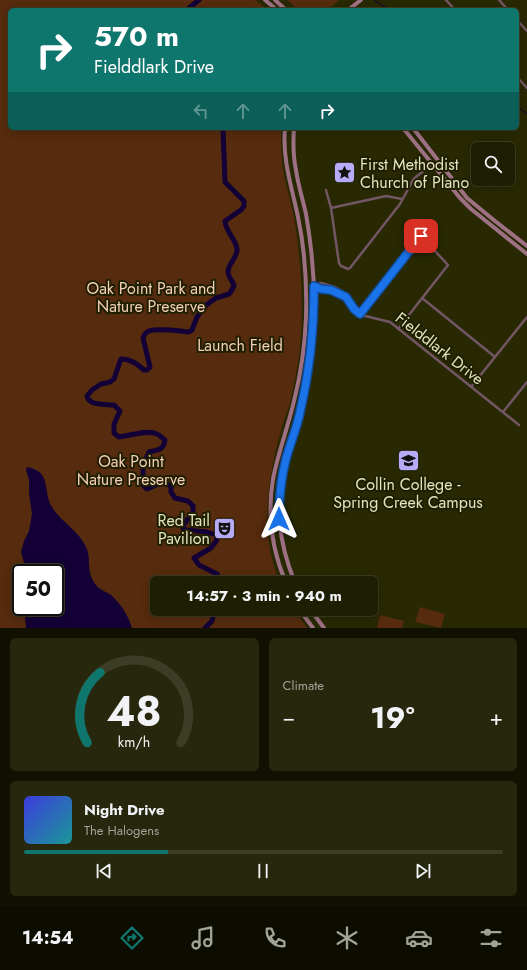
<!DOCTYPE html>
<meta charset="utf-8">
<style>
:root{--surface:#1e1f02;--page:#26270c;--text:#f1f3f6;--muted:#a1a299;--line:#3c3d24;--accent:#0f766e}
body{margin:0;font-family:Jost,sans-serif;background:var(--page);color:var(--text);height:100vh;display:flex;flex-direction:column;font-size:15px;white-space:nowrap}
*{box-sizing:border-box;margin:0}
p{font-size:13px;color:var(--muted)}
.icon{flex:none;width:22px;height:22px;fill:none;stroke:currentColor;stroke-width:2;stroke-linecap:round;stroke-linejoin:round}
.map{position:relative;height:628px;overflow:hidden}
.side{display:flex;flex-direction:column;gap:10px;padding:10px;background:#101101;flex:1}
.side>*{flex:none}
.hud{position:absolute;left:8px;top:8px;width:511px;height:122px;border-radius:6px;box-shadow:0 2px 10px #0003,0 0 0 1px var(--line);background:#0f766e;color:#fff;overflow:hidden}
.controls{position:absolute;left:471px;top:142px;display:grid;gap:8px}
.controls a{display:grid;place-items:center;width:44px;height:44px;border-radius:6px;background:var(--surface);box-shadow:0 2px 10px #0003,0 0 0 1px var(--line);font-size:20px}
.speed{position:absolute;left:12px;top:564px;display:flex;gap:8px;font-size:20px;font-weight:700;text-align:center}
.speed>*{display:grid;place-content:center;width:52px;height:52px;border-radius:50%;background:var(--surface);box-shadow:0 2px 10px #0003,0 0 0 1px var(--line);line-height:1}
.speed .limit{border:2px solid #111;border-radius:6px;background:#fff;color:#111}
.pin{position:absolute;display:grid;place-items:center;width:34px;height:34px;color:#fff;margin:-17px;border-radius:8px;box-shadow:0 2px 6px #0006}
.me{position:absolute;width:44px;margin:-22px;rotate:0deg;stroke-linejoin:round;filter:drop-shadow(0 0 3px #0008)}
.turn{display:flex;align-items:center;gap:14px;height:84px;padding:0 20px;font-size:18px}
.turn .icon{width:52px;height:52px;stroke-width:2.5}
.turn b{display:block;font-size:28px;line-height:34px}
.lanes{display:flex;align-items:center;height:38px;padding:0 20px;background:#0003;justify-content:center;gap:20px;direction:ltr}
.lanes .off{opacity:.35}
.big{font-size:30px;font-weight:700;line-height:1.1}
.side .card{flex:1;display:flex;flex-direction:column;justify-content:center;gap:6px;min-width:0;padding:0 14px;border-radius:6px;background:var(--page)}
.side .dial{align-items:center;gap:0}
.dial svg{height:104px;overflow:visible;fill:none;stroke:var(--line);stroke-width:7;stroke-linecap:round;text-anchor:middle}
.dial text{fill:var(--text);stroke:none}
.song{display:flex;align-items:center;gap:12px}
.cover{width:48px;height:48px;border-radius:6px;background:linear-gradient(135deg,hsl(240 70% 55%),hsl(180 70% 35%))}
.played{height:4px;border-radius:2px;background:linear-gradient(90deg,var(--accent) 30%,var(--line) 30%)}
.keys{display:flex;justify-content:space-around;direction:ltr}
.heat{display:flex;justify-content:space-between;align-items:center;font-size:22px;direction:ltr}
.side .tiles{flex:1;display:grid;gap:10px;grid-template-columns:1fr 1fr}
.card:last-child{grid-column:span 2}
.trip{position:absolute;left:150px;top:576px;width:228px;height:40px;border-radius:6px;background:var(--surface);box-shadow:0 2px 10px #0003,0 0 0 1px var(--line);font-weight:700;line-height:40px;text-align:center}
.menu{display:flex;height:64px;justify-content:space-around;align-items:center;background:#0c0c01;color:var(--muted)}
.menu .icon{width:28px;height:28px}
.menu .on{color:var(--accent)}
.menu b{font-size:18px;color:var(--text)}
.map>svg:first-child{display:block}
.green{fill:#562b0e;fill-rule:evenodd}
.water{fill:#130036}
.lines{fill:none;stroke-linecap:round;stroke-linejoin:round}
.stream{stroke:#130036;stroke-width:1}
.river{stroke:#130036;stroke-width:5}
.minor{stroke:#735663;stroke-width:2.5}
.secondary{stroke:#9e7084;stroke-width:4}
.route-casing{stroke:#114b97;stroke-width:10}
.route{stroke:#1a73e8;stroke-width:7}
.labels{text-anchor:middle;stroke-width:4;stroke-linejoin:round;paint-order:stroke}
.poi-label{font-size:16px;fill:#e1e4c0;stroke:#1f1f00;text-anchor:start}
.park-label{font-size:16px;fill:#f4ceb8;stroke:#1f1f00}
.street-label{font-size:16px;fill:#e1e4c0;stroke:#1f1f00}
</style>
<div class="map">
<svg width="527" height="628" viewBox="0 0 527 628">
<rect width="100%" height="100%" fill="#282903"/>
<!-- green -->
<path class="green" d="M0 0H255L268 10H10V128H281C281 139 281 150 282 161 284 182 292 203 295 223 301 264 304 306 300 347 298 366 294 385 290 403 288 409 286 415 284 420 268 474 258 530 280 583H157V609H294L307 628H0ZM21 573H55V607H21Z
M287 0H339L328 10H298Z
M420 607 445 614 441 628 415 622Z
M380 615 404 621 402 628H377Z"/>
<!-- water -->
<path class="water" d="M27 467C53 472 42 491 52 507 61 522 79 531 86 547 92 559 85 571 96 585 99 590 106 591 111 595 121 604 128 615 132 628H26L24 607H55V573H27L21 552 24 541 29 531 32 514 29 494V480L26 470Z"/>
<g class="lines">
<!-- stream -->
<path class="stream" d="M374 0 390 10
M415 10 420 8 422 10
M517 106 527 114"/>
<!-- river -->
<path class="river" d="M189 10V8L199 0
M181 583 186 579H196L201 583
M221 583 217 574 199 565 194 558 211 548 217 540 216 535 207 532 186 530 182 527 193 512V506L188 501 175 498 171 492V486L163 482 147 489 143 485V465L149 452C157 450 164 450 165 440 162 438 160 435 157 434 147 429 129 436 119 437L114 433V424L120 411 114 405C105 404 89 406 87 396L92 390 101 384 110 382 114 379 121 359C131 359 137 364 144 370H147L150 367 143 338C144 335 146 332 149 331 159 328 178 331 189 332L192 330 197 317 205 306 216 298 229 294 232 290 234 285C232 281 229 277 228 273 227 265 237 258 237 250 237 240 226 233 225 221L241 210 244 206V201L225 182 223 129 224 128
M205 628 212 621 213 617 211 609"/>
<!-- minor -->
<path class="minor" d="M446 0 455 10
M499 0 508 10
M517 20 527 31
M517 77 527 88
M326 190 331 208 339 263 341 266 348 269 350 268 400 204 413 180 417 176 433 164
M331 208 386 196 402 199
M314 286 321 283 335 287 342 291 354 309 361 315 390 322 519 425
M314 286 321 289 331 290 345 297
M422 298 495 357
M360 314 421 236 448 265 398 329
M471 387 527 317
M503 412 527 382"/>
<!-- secondary -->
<path class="secondary" d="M265 0 277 10
M275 0 286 10
M348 10 361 0
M285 128C282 159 292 188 298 217 305 250 307 283 306 317 305 345 301 373 294 401 288 427 278 453 273 479 267 515 272 550 286 583
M294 128C293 142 293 156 296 170 298 185 303 200 306 214 313 254 316 295 313 335 311 364 305 393 298 422 295 434 289 446 286 459 274 503 278 541 295 583
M403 128 460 198 471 209 527 254
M413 128 467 198 495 221 527 246
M299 609 313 628
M310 609 324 628"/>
</g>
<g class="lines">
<defs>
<path id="route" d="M279 519C279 498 281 478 286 459 290 443 297 428 300 412 310 369 314 330 314 286L321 289 331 290 346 297 354 309 360 314 421 236"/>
</defs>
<!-- route casing -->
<use href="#route" class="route-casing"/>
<!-- route -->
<use href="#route" class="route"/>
</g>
<!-- icons -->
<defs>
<symbol id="sight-square" viewBox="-11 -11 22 22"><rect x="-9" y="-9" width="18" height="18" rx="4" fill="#b7abf7" stroke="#1f1f00"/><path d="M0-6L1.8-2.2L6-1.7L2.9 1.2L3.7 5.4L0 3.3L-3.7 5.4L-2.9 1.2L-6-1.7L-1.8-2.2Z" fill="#111"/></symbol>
<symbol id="university-square" viewBox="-11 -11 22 22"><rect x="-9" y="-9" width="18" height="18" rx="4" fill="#b7abf7" stroke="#1f1f00"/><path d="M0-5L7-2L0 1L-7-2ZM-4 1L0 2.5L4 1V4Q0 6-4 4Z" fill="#111"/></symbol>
<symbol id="theatre-square" viewBox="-11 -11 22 22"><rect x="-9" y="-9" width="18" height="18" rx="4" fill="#b7abf7" stroke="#1f1f00"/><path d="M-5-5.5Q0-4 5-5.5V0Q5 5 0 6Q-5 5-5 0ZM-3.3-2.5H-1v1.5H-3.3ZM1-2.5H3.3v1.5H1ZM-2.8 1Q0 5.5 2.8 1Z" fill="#111"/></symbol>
</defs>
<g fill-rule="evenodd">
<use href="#sight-square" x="332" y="160" width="25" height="25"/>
<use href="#university-square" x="396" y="448" width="25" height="25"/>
<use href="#theatre-square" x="212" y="516" width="25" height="25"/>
</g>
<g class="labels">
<!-- poi labels -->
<g class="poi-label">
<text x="360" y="170">First Methodist<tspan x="360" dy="18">Church of Plano</tspan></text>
<text x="408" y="490" text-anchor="middle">Collin College -<tspan x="408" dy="18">Spring Creek Campus</tspan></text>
<text x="210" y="526" text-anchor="end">Red Tail<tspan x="210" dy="18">Pavilion</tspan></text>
</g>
<!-- park labels -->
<g class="park-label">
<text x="151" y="294">Oak Point Park and<tspan x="151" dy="18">Nature Preserve</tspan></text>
<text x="240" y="351">Launch Field</text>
<text x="131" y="467">Oak Point<tspan x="131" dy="18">Nature Preserve</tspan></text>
</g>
<!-- street labels -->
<g class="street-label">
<text transform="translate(440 348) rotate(38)" y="6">Fielddlark Drive</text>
</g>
</g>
</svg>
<div class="controls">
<a><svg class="icon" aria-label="search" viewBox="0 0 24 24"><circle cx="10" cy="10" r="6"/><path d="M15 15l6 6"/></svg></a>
</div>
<div class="speed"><div class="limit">50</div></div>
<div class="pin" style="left:421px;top:236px;background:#d93025"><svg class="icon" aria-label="arrive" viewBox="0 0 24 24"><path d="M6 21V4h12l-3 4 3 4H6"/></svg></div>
<svg class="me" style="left:279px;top:519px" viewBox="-20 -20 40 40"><path d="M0-17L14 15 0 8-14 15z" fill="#1a73e8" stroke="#fff" stroke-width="4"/></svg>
<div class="trip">14:57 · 3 min · 940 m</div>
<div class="hud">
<div class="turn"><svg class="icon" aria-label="right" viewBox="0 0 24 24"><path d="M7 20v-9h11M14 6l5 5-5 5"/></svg><div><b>570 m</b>Fielddlark Drive</div></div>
<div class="lanes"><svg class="icon off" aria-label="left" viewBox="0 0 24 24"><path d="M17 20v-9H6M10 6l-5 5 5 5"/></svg><svg class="icon off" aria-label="ahead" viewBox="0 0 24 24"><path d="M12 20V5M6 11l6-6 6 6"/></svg><svg class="icon off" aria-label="ahead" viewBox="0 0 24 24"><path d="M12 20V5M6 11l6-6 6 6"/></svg><svg class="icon" aria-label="right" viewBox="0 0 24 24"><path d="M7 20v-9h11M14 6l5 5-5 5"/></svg></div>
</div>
</div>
<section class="side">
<div class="tiles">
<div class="card dial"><svg viewBox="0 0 100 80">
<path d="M14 69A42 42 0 1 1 86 69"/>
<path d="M14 69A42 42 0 0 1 24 15" stroke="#0f766e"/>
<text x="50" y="56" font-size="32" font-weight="700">48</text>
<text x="50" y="72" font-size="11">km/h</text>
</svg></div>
<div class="card"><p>Climate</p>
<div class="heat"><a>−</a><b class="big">19°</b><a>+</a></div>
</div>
<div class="card">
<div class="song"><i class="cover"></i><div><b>Night Drive</b><p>The Halogens</p></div></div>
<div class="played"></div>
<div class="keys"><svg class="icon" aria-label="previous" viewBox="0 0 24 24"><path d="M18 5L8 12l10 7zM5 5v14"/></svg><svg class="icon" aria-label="pause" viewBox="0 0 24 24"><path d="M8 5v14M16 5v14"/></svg><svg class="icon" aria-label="next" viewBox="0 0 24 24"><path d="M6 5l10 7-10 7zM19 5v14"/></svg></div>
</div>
</div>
</section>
<nav class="menu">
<b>14:54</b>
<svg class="icon on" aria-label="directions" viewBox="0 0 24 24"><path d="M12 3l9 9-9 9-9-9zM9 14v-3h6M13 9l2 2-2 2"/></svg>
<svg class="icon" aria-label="music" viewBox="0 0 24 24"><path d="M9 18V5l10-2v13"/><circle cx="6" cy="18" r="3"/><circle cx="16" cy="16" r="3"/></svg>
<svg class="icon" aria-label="phone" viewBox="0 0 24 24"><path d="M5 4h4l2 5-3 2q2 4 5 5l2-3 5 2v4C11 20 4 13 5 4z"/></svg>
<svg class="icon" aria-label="climate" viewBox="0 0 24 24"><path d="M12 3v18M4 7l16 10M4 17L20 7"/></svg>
<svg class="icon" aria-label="car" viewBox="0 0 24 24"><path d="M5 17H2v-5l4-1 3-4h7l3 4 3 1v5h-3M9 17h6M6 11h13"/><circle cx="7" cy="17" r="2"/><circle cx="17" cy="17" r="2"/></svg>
<svg class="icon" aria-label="filters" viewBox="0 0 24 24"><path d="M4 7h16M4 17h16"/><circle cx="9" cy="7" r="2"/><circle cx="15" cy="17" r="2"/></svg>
</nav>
